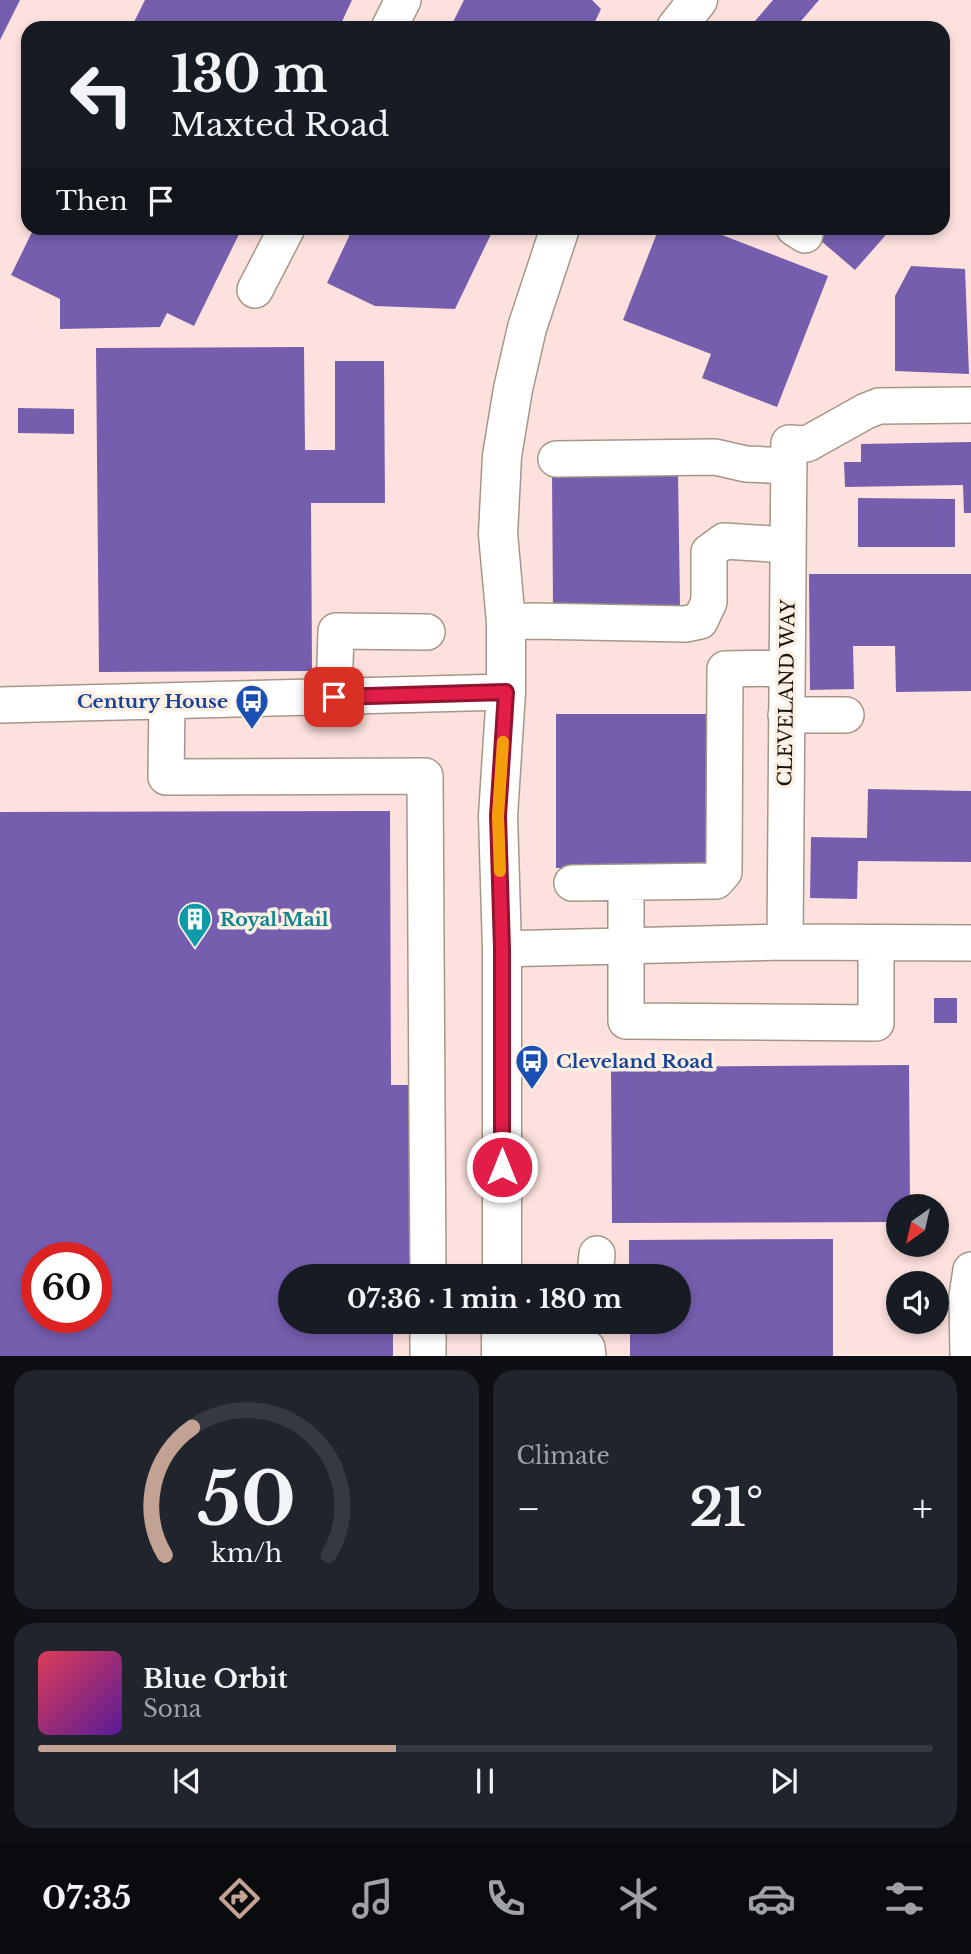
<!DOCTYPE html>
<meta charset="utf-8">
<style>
:root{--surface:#171b24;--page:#20242c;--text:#f1f3f6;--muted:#9ea1a6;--line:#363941;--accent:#c1a293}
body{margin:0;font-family:"Libre Baskerville",serif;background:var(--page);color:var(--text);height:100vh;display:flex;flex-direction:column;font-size:26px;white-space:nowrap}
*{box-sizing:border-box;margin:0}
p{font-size:23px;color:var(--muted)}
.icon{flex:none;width:38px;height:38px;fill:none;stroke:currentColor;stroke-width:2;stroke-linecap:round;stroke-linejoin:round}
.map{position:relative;height:1356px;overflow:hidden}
.drawer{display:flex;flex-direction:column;gap:14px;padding:14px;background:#0d0f14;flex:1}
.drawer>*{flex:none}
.top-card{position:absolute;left:21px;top:21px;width:929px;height:214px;border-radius:21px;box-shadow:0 4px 10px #0003;background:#171b24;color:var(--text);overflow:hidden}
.needle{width:46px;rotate:214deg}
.fabs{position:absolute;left:886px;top:1194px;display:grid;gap:14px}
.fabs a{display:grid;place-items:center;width:63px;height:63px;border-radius:50%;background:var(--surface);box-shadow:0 4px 10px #0003;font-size:35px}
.speed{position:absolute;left:21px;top:1242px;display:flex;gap:14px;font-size:35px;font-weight:700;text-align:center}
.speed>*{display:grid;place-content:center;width:91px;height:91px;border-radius:50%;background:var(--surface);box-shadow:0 4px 10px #0003;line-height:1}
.speed .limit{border:10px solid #d22;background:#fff;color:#111}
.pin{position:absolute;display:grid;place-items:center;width:60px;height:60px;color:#fff;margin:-30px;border-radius:14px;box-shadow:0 4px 10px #0006}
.me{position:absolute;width:77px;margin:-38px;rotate:0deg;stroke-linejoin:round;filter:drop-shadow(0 0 5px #0008)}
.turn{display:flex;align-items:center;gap:24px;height:147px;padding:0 35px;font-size:32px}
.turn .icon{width:91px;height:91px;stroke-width:2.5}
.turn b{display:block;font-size:49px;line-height:60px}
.then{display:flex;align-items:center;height:66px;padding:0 35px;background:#0003;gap:14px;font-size:26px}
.big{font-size:52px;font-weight:700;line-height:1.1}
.drawer .widget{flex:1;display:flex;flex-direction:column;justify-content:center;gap:10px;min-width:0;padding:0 24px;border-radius:21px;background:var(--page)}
.drawer .dial{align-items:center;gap:0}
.dial svg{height:182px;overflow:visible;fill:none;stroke:var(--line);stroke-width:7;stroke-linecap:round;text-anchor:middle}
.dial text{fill:var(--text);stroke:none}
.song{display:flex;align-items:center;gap:21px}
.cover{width:84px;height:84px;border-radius:10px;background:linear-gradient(135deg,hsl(350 70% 55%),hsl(270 70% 35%))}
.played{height:7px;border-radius:4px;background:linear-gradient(90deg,var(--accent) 40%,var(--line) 40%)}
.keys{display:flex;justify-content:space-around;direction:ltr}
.heat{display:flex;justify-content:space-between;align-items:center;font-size:38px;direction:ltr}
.drawer .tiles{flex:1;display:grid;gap:14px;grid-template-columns:1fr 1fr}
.widget:last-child{grid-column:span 2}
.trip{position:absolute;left:278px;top:1264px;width:413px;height:70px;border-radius:35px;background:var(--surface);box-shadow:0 4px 10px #0003;font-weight:700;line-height:70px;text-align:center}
.tab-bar{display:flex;height:112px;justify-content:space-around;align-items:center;background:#090b0e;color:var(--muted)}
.tab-bar .icon{width:49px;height:49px}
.tab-bar .current{color:var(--accent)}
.tab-bar b{font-size:32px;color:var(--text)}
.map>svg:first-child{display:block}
.industrial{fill:#fce1de;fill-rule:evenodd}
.building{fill:#755eae;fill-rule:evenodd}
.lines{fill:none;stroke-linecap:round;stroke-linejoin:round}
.minor-casing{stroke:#a59787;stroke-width:38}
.major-casing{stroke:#a59787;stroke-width:41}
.minor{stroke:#fff;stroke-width:35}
.major{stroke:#fff;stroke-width:38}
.route-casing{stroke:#92132f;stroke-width:18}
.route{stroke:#e11d48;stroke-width:12}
.slow{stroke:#f59e0b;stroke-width:12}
.labels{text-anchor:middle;stroke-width:7;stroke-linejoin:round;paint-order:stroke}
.street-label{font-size:19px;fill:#17120c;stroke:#fdf0e2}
.transit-label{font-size:19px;font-weight:bold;fill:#164399;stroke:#fdf0e2;text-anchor:end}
.culture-label{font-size:19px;font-weight:bold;fill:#0d838f;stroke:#fdf0e2;text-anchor:start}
</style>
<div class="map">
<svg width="971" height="1356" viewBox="0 0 971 1356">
<rect width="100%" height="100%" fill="#fdf0e2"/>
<!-- industrial -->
<path class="industrial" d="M0 0H971V1355L0 1356ZM28 28H943V228H28ZM898 1206H936V1244H898ZM37 1258H96V1318H37ZM290 1276H679V1321H290ZM898 1283H936V1321H898Z"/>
<!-- building -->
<path class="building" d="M0 0H20L0 40Z
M145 0H352L339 28H131Z
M464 0H592L601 9 592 28H450Z
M773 0H819L795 28H749Z
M34 228H242L194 326 167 313 160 327 60 329V299L11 275Z
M353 228H494L455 309 375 306 327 283Z
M659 228H704L828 276 777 407 702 378 711 354 623 320Z
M806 228H892L855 270Z
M911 266 965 269 969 374 895 371V296Z
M304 347 305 450H335V361H384L385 503H311L312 671 99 672 96 348Z
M18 408 74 409V434L18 433Z
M971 442V513H964L963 485 845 487 844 462H861V444Z
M678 473 680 605 553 606 552 475Z
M858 498 955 499V547H858Z
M809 574H971V691L896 692 895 646H853L854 689 810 690Z
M556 714H709L710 868H556Z
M868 789 971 791V862L858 861 857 899 810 898 811 837 867 838Z
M390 811 391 1085H411L412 1276H290V1321H393V1356H0V812ZM37 1258H96V1318H37Z
M934 998H957V1023H934Z
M909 1065 910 1206H898V1222L612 1223 611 1067Z
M833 1239V1356H630V1321H679V1276H629V1240Z"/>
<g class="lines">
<defs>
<path id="minor" d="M389 28 403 0
M794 228 805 235
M255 290 287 228
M556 459 715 457 746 464 789 466
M506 622 534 621 685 624 700 621 709 602V552L724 541 788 545
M334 697 336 631 427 632
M167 702 166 777 425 776 428 1276
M0 705 506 692
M786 715H846
M572 883 716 881 724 872 725 669 787 668
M626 883V1021L876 1023V943
M785 942 789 443 807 444 866 411 879 406 971 405
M502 949 785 942 971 943
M595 1276 597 1254
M428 1321V1356
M501 1347 555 1345 587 1348 588 1356
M968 1356 967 1296 971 1270"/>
<path id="major" d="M676 28 698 0
M502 1276V949L498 816 506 692V622L498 534 502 456 513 389 527 328 560 228
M501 1321V1356"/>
</defs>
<!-- minor casing -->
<use href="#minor" class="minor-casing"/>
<!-- major casing -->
<use href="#major" class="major-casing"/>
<!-- minor -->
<use href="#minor" class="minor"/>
<!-- major -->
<use href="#major" class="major"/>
</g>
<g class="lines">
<defs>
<path id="route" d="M334 697 506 692 498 816 502 949V1167"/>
</defs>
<!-- route casing -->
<use href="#route" class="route-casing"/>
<!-- route -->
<use href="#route" class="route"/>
<!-- slow -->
<path class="slow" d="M500 871 498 816 503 742"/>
</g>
<!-- icons -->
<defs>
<symbol id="bus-pin" viewBox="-11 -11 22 30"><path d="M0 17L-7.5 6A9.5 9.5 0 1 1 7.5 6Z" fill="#1a4fb4" stroke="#fdf0e2"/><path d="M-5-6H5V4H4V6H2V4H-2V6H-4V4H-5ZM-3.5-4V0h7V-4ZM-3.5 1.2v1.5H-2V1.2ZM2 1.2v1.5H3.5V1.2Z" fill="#fff"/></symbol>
<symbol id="building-pin" viewBox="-11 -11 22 30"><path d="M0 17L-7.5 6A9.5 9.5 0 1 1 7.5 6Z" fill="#0f9aa8" stroke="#fdf0e2"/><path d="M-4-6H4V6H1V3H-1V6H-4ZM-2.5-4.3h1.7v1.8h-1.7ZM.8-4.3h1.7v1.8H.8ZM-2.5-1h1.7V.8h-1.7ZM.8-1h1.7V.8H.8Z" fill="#fff"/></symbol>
</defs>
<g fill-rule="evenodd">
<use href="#bus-pin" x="233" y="682" width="38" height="52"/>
<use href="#building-pin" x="176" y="900" width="38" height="52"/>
<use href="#bus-pin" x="513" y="1042" width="38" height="52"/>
</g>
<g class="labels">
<!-- street labels -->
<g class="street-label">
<text transform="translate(786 693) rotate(-89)" y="7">CLEVELAND WAY</text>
</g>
<!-- transit labels -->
<g class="transit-label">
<text x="228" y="708">Century House</text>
<text x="556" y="1068" text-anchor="start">Cleveland Road</text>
</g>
<!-- culture labels -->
<g class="culture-label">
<text x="220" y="926">Royal Mail</text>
</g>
</g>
</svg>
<div class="fabs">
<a><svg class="needle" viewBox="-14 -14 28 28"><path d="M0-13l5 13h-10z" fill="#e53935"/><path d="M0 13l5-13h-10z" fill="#9ea1a6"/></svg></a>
<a><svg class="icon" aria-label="sound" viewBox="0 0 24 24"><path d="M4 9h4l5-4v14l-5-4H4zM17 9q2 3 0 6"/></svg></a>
</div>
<div class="speed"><div class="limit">60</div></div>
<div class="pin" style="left:334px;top:697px;background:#d93025"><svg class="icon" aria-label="arrive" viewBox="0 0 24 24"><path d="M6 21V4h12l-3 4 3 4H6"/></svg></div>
<svg class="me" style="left:502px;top:1167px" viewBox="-20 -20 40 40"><circle r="17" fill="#e11d48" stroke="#fff" stroke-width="3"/><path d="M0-11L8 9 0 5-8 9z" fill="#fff"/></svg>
<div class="trip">07:36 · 1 min · 180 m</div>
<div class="top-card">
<div class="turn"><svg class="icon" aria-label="left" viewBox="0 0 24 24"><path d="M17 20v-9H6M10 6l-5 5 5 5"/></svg><div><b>130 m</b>Maxted Road</div></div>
<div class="then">Then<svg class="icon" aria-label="arrive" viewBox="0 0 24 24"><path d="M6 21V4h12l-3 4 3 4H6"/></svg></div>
</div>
</div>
<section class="drawer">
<div class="tiles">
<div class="widget dial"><svg viewBox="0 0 100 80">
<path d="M14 69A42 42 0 1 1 86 69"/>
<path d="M14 69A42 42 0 0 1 26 13" stroke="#c1a293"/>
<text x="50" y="56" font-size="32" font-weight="700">50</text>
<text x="50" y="72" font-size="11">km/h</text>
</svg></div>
<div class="widget"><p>Climate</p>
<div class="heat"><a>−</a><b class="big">21°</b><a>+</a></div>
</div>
<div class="widget">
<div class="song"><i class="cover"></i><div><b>Blue Orbit</b><p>Sona</p></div></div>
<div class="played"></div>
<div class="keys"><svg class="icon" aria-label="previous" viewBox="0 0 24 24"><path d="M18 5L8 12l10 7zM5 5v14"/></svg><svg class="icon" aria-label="pause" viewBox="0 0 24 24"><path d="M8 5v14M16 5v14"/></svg><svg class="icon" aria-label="next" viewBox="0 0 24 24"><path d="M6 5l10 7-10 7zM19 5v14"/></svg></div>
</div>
</div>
</section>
<nav class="tab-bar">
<b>07:35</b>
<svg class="icon current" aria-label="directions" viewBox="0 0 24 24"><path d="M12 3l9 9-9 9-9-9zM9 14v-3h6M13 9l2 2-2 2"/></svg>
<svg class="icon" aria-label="music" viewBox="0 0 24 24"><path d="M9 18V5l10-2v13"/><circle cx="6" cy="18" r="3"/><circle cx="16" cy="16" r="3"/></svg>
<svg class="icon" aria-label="phone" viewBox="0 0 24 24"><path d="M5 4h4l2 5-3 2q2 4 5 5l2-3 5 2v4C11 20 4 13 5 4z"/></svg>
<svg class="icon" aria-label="climate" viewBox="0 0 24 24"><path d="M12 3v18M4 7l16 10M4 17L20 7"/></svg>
<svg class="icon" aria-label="car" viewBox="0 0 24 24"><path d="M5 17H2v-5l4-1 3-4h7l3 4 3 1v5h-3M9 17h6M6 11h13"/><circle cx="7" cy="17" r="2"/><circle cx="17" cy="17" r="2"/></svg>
<svg class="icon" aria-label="filters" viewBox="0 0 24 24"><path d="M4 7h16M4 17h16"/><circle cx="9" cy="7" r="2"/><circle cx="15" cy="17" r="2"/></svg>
</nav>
